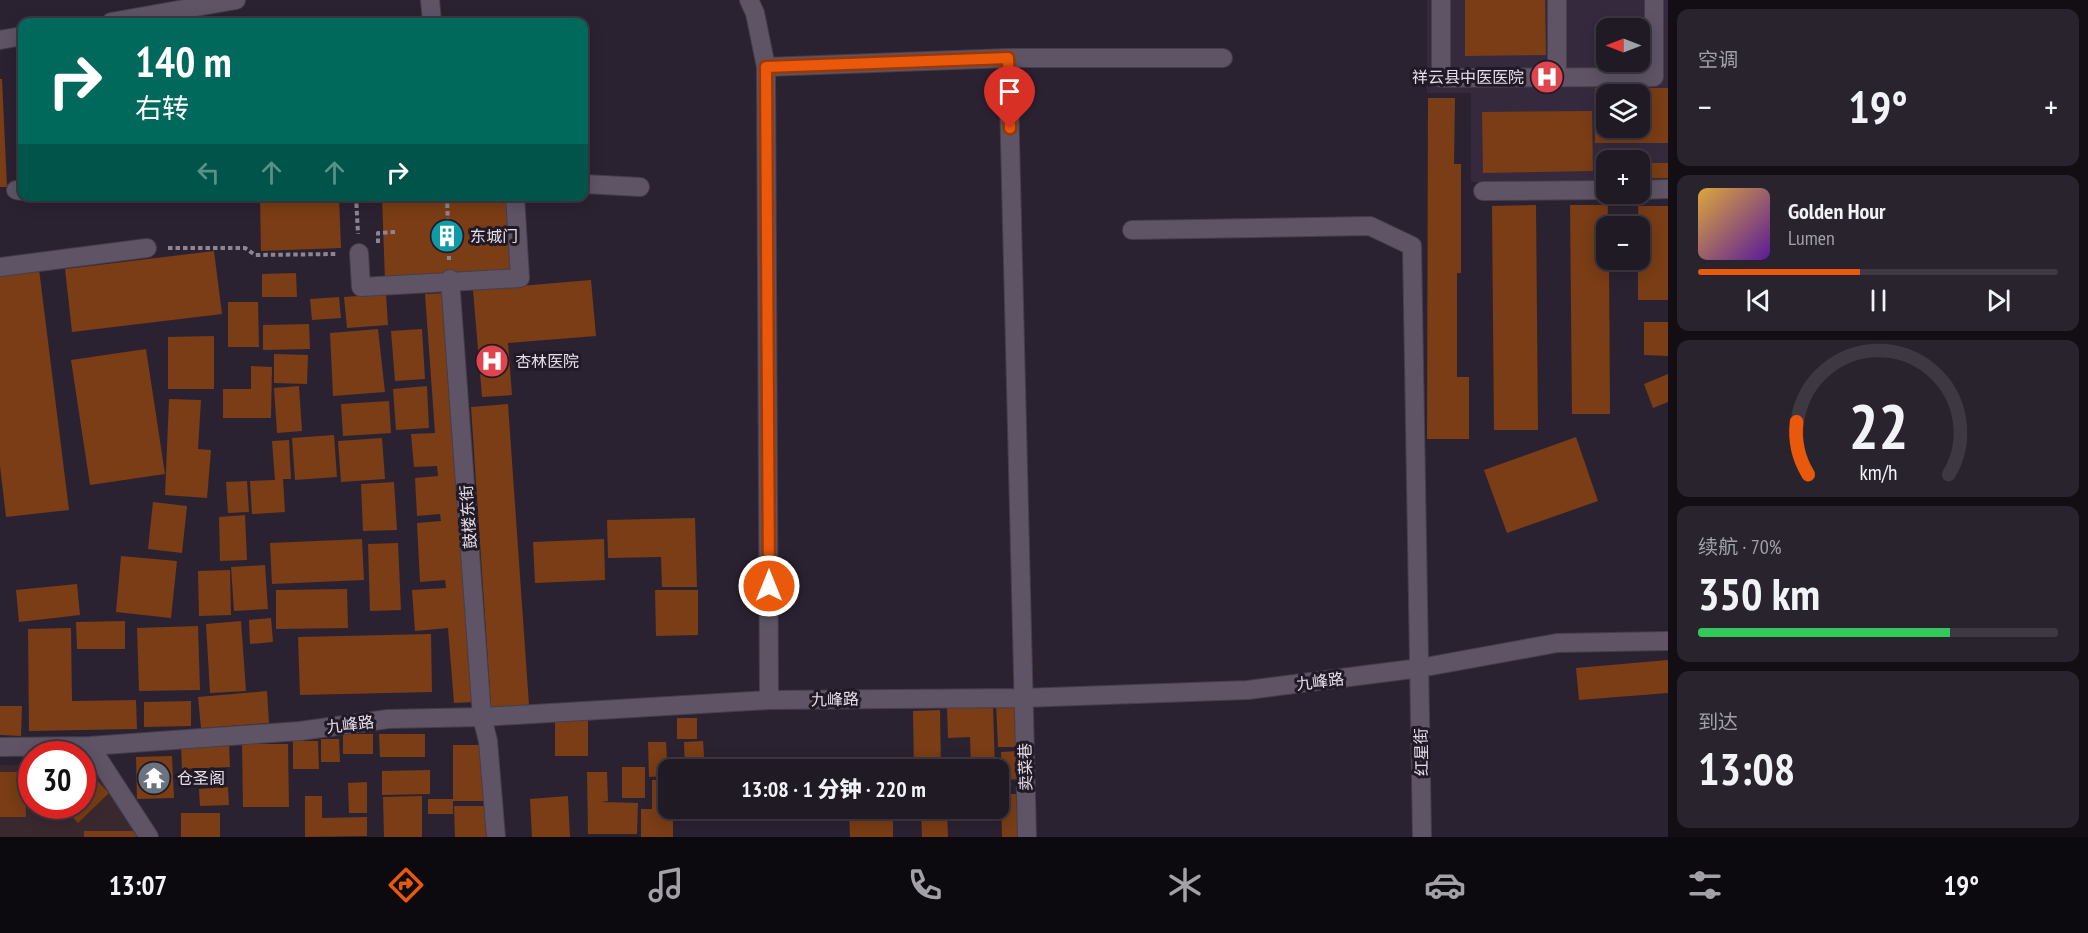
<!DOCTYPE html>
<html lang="zh">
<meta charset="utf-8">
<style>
:root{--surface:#201a25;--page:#28232d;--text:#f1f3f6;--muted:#a2a1a7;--line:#3d3842;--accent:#ea580c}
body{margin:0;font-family:"PT Sans Narrow","Noto Sans SC",sans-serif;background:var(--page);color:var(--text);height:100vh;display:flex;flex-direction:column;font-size:22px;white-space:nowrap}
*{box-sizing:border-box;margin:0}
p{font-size:20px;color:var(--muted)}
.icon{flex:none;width:33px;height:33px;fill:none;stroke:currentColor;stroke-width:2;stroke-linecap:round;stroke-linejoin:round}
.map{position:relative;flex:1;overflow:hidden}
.panel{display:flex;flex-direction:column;gap:9px;padding:9px;background:#120e14;width:420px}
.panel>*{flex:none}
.hud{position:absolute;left:18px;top:18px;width:570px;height:183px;border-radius:12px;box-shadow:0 3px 15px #0003,0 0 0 2px var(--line);background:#00695c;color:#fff;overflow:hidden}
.needle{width:39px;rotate:270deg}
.buttons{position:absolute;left:1596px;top:18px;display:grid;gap:12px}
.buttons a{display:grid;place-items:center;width:54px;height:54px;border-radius:12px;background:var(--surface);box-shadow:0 3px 15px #0003,0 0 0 2px var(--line);font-size:30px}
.speed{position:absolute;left:18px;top:741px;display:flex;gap:12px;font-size:30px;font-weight:700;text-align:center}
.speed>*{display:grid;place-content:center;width:78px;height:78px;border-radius:50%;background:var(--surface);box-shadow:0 3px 15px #0003,0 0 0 2px var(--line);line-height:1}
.speed .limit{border:9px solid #d22;background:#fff;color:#111}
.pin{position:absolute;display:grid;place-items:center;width:51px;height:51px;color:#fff;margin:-62px -26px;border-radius:50% 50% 50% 0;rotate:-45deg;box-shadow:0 0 6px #0007}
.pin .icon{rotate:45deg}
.me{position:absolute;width:66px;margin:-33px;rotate:0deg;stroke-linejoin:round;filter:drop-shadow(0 0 4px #0008)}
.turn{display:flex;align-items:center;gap:21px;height:126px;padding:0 18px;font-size:27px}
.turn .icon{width:78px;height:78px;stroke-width:2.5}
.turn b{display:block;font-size:42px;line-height:51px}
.lanes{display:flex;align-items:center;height:57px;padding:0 18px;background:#0003;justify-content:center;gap:30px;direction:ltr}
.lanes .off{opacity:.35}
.big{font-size:45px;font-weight:800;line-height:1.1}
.panel .card{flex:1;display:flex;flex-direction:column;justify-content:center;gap:9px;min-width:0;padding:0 21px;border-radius:12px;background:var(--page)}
.panel .dial{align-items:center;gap:0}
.dial svg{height:156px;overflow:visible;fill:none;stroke:var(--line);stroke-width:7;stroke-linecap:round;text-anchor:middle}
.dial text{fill:var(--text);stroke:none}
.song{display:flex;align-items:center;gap:18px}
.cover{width:72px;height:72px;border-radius:9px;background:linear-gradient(135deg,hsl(40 70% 55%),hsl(270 70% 35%))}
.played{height:6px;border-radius:3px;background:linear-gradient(90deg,var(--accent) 45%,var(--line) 45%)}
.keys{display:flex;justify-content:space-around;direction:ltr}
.heat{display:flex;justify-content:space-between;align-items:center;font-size:33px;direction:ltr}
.charge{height:9px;border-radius:4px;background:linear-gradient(90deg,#34c759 70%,var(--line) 0)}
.trip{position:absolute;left:658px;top:759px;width:351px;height:60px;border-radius:12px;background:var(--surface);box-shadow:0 3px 15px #0003,0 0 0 2px var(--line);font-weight:800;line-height:60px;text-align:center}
.tabs{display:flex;height:96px;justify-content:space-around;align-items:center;background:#0d0a0f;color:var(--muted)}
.tabs .icon{width:42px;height:42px}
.tabs .current{color:var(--accent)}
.tabs b{font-size:27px;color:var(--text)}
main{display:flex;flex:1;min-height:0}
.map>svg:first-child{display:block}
.built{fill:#35293e;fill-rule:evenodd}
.education{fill:#3a282f}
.building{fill:#7a3d15;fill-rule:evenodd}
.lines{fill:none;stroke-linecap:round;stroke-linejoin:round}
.minor-casing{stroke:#463e4b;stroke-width:20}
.path{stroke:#8d8591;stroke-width:4;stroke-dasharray:4.5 3;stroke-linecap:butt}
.minor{stroke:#5e5466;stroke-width:18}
.route-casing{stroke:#983908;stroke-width:15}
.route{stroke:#ea580c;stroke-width:10}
.labels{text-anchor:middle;stroke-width:6;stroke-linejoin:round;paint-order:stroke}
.poi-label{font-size:16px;fill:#e5dfe9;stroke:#221927;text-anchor:start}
.street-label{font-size:16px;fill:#e5dfe9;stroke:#221927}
</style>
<main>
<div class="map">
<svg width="1668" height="837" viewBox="0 0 1668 837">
<rect width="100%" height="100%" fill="#2b2231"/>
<!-- built -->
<path class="built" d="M1427 0H1668V182H1640V160H1606V182H1471V93H1427ZM1606 28H1640V62H1606ZM1606 94H1640V128H1606Z"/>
<!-- education -->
<path class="education" d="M85 760 123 807 142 837H0V765H31L32 806H82L83 761Z"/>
<!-- building -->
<path class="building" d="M1465 0H1545L1546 55 1465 56Z
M0 79H2L7 187H0Z
M1595 88H1668V143H1595ZM1606 94H1640V128H1606Z
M1428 98H1455L1454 164H1461V273H1457V377H1469V439H1427Z
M1592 111 1593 171 1483 173 1482 112Z
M1598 163H1606V178H1598Z
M1640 163H1668V178H1640Z
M339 196 341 248 261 251 260 199Z
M382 196H509L513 275 385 281Z
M1536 205 1538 430H1494L1492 206Z
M1570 205H1608L1606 260H1609L1610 414H1572Z
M1638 206H1668V300H1638V260H1640Z
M214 251 222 314 72 332 65 269Z
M39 269 69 510 6 517 0 466V275Z
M296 273 297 297H262V274Z
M591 280 596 336 508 343 512 395 482 397 473 290Z
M447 293 475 702 454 703 448 628 415 631 412 590 446 588 445 580 420 582 417 523 441 521 440 514 417 516 415 478 438 476 437 466 414 467 411 434 435 433 425 294Z
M386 294 388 325 347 328 344 297Z
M339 297 341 318 312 320 310 299Z
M228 302H258L259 347H228Z
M1644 322H1668V356L1644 355Z
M309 324 310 349 263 350V325Z
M378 329 385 392 333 396 330 333Z
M422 329 425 379 395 381 391 331Z
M214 336V389H168V337Z
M146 349 165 474 90 485 71 360Z
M274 354 308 355 307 384 274 383Z
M251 366 272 367 271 418H223V389H251Z
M1668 374V402L1653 408 1644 384Z
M299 386 302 431 277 433 274 388Z
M427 386 429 428 396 430 393 389Z
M169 399 201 400 198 449 211 450 207 498 165 495Z
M389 401 391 433 343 436 341 404Z
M508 404 529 705 491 707 471 407Z
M334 435 337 477 295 480 292 438Z
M1576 437 1598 501 1507 533 1484 470Z
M382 438 385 479 341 482 338 441Z
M289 440 291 479H283L285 512 252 514 250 481 275 480 272 441Z
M247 481 249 512 228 513 226 482Z
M394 482 397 530 363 531 361 484Z
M153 502 187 506 182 553 148 549Z
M245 515 247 560 220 561 219 517Z
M695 518 697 587H662L661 557 608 558 607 520Z
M362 539 364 580 272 584 270 543Z
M604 539 605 580 535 583 533 542Z
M398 543 401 610 370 611 368 544Z
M121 556 177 561 171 618 116 612Z
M265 565 268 609 234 611 231 567Z
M230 570 231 615 199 616 198 571Z
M77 584 80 615 19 622 16 590Z
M347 589 348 628 276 629V590Z
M655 590H698V635L656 636Z
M271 618 273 642 250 644 249 620Z
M125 621V649H77L76 622Z
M241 621 246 691 210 693 206 624Z
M198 626 200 690 139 691 137 628Z
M71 628 72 701 136 700 137 729 29 731 28 629Z
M431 634 432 692 300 695 298 637Z
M1668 660V693L1579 700 1576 668Z
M267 691 269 723 201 728 198 697Z
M191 701V726L144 727V702Z
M996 703H1020L1022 747H998Z
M993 705 995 770H971L970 737 948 738 947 707Z
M0 706H22L21 736 0 735Z
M940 710 941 770H914L913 711Z
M677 718H697V739H677Z
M555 720H588V756H555Z
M343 734H373V754H343Z
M379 734H425V757H380Z
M321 739H339L340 762H321Z
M293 741H318L319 769H293Z
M703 741 705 770H685L684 742Z
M229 742 230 767 182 769 181 744Z
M648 742H666L668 776 649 777Z
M242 744H288L289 807H243Z
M453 745H484V801H453V814H428V799H453Z
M1020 751 1021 779 1002 780 1001 752Z
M172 756 174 798 137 799 136 757Z
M82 765 109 793 78 823 62 806H82Z
M622 767H645V798H622Z
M430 770V794L382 795V771Z
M0 772H25L26 817H0Z
M587 772H607L608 801 601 802 638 803 637 834H588Z
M652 780H669V808H673V837H641V809H652Z
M367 782V813H349L348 783Z
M228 787 229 805 200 806 199 789Z
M1001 794H1022L1021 837H1002Z
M305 796H322V818L367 817V836L305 837Z
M422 796V837H384L383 797Z
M568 796 570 837H532L530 799Z
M454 806H487V837H455Z
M896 808H919V818H896Z
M921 808H947L948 837H922Z
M849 811H893V837H850Z
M181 813H220V837H181Z
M84 831H137V837H84Z"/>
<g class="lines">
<defs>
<path id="minor" d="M430 0 432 22
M749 0 755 13 766 67 769 700
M1441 0V78L1654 77V0
M1557 0V77
M111 22 236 0
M0 40 22 36
M1008 58 1027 837
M766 67 1008 58H1223
M584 184 640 187
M16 190 22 191
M1640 190 1668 189
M1483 191 1606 190
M1132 230 1370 226 1412 246 1422 837
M359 253 361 287 520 278 515 196
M0 267 147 248
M450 279 482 717 488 741 496 837
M90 746 149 837
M0 747 90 746 300 731 388 719 482 717 769 700 1023 698 1248 690 1420 668 1557 643 1668 641"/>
</defs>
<!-- minor casing -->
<use href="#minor" class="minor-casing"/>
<!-- path -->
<path class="path" d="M356 196 358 234
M447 196 449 260
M378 243V233L397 232
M168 248H245L255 255 338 254"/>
<!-- minor -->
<use href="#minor" class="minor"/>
</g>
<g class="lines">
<defs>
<path id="route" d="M769 586 766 67 1008 58 1010 128"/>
</defs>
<!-- route casing -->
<use href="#route" class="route-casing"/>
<!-- route -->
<use href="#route" class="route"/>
</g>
<!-- icons -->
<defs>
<symbol id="hospital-disc" viewBox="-11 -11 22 22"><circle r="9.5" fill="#e0444e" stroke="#221927"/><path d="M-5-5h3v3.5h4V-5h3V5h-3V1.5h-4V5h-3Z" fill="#fff"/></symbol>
<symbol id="building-disc" viewBox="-11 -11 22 22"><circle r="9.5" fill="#0f9aa8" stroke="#221927"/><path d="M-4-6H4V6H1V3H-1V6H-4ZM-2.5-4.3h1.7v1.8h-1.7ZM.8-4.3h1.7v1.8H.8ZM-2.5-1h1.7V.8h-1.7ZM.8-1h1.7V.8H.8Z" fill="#fff"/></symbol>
<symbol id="temple-disc" viewBox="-11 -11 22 22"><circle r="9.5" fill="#6b7280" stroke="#221927"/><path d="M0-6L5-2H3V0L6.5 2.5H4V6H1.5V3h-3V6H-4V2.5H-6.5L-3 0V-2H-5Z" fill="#fff"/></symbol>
</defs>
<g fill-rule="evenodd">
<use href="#hospital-disc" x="1528" y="58" width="38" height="38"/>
<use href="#building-disc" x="428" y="217" width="38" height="38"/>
<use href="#hospital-disc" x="473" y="342" width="38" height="38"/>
<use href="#temple-disc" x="135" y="759" width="38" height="38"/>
</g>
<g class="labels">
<!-- poi labels -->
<g class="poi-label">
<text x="1524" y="83" text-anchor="end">祥云县中医医院</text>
<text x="470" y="242">东城门</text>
<text x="515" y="367">杏林医院</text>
<text x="177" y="784">仓圣阁</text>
</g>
<!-- street labels -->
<g class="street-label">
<text transform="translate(468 517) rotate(-94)" y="6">鼓楼东街</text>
<text transform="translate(1320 681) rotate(-7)" y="6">九峰路</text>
<text transform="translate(835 699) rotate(-1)" y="6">九峰路</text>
<text transform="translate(350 724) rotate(-7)" y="6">九峰路</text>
<text transform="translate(1421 752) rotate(-91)" y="6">红星街</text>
<text transform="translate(1025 767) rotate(-91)" y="6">卖菜巷</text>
</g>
</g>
</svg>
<div class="buttons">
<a><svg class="needle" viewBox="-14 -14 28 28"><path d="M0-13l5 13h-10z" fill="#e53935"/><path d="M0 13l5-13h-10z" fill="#a2a1a7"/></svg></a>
<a><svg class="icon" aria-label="layers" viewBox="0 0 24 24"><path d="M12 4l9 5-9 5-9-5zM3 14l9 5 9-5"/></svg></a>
<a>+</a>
<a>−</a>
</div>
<div class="speed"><div class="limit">30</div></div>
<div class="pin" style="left:1010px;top:128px;background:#d93025"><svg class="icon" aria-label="arrive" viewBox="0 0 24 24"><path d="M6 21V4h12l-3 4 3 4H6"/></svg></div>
<svg class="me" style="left:769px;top:586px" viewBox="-20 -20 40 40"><circle r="17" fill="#ea580c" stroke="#fff" stroke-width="3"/><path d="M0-11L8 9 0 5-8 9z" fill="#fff"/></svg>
<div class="trip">13:08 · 1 分钟 · 220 m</div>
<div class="hud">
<div class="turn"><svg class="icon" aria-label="right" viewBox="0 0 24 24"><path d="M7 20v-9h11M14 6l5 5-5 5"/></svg><div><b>140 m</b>右转</div></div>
<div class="lanes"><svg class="icon off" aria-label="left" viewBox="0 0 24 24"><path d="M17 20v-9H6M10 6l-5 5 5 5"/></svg><svg class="icon off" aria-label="ahead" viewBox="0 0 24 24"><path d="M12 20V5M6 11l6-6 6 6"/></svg><svg class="icon off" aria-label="ahead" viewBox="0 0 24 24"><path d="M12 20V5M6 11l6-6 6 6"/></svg><svg class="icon" aria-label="right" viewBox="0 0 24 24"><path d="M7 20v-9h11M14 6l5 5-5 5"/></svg></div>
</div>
</div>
<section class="panel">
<div class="card"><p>空调</p>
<div class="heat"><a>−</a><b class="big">19°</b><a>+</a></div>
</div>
<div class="card">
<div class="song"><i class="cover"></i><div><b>Golden Hour</b><p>Lumen</p></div></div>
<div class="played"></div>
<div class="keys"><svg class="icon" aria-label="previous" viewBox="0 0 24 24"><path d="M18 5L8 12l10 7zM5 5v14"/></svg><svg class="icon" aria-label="pause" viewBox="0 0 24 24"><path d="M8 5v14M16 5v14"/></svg><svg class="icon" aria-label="next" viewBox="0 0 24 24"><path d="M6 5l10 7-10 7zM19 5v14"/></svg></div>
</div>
<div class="card dial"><svg viewBox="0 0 100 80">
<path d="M14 69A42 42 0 1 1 86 69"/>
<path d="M14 69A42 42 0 0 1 8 42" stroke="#ea580c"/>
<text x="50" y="56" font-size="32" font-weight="700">22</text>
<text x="50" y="72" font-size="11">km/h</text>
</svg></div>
<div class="card"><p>续航 · 70%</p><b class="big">350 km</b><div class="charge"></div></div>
<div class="card"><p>到达</p><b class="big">13:08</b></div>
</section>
</main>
<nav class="tabs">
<b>13:07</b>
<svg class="icon current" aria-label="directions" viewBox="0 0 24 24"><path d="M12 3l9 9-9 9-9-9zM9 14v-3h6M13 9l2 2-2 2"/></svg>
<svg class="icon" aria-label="music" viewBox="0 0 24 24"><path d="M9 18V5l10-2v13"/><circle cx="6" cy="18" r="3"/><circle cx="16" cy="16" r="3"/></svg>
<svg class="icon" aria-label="phone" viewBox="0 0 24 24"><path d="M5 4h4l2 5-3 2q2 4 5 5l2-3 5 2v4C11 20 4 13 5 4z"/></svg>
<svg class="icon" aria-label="climate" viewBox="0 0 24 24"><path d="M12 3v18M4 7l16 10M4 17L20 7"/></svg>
<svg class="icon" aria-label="car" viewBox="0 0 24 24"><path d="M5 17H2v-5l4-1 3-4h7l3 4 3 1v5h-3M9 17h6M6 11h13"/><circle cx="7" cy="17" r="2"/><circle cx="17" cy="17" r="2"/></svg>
<svg class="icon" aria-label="filters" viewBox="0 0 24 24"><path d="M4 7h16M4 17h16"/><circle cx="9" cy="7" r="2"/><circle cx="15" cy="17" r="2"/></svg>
<b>19°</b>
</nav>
